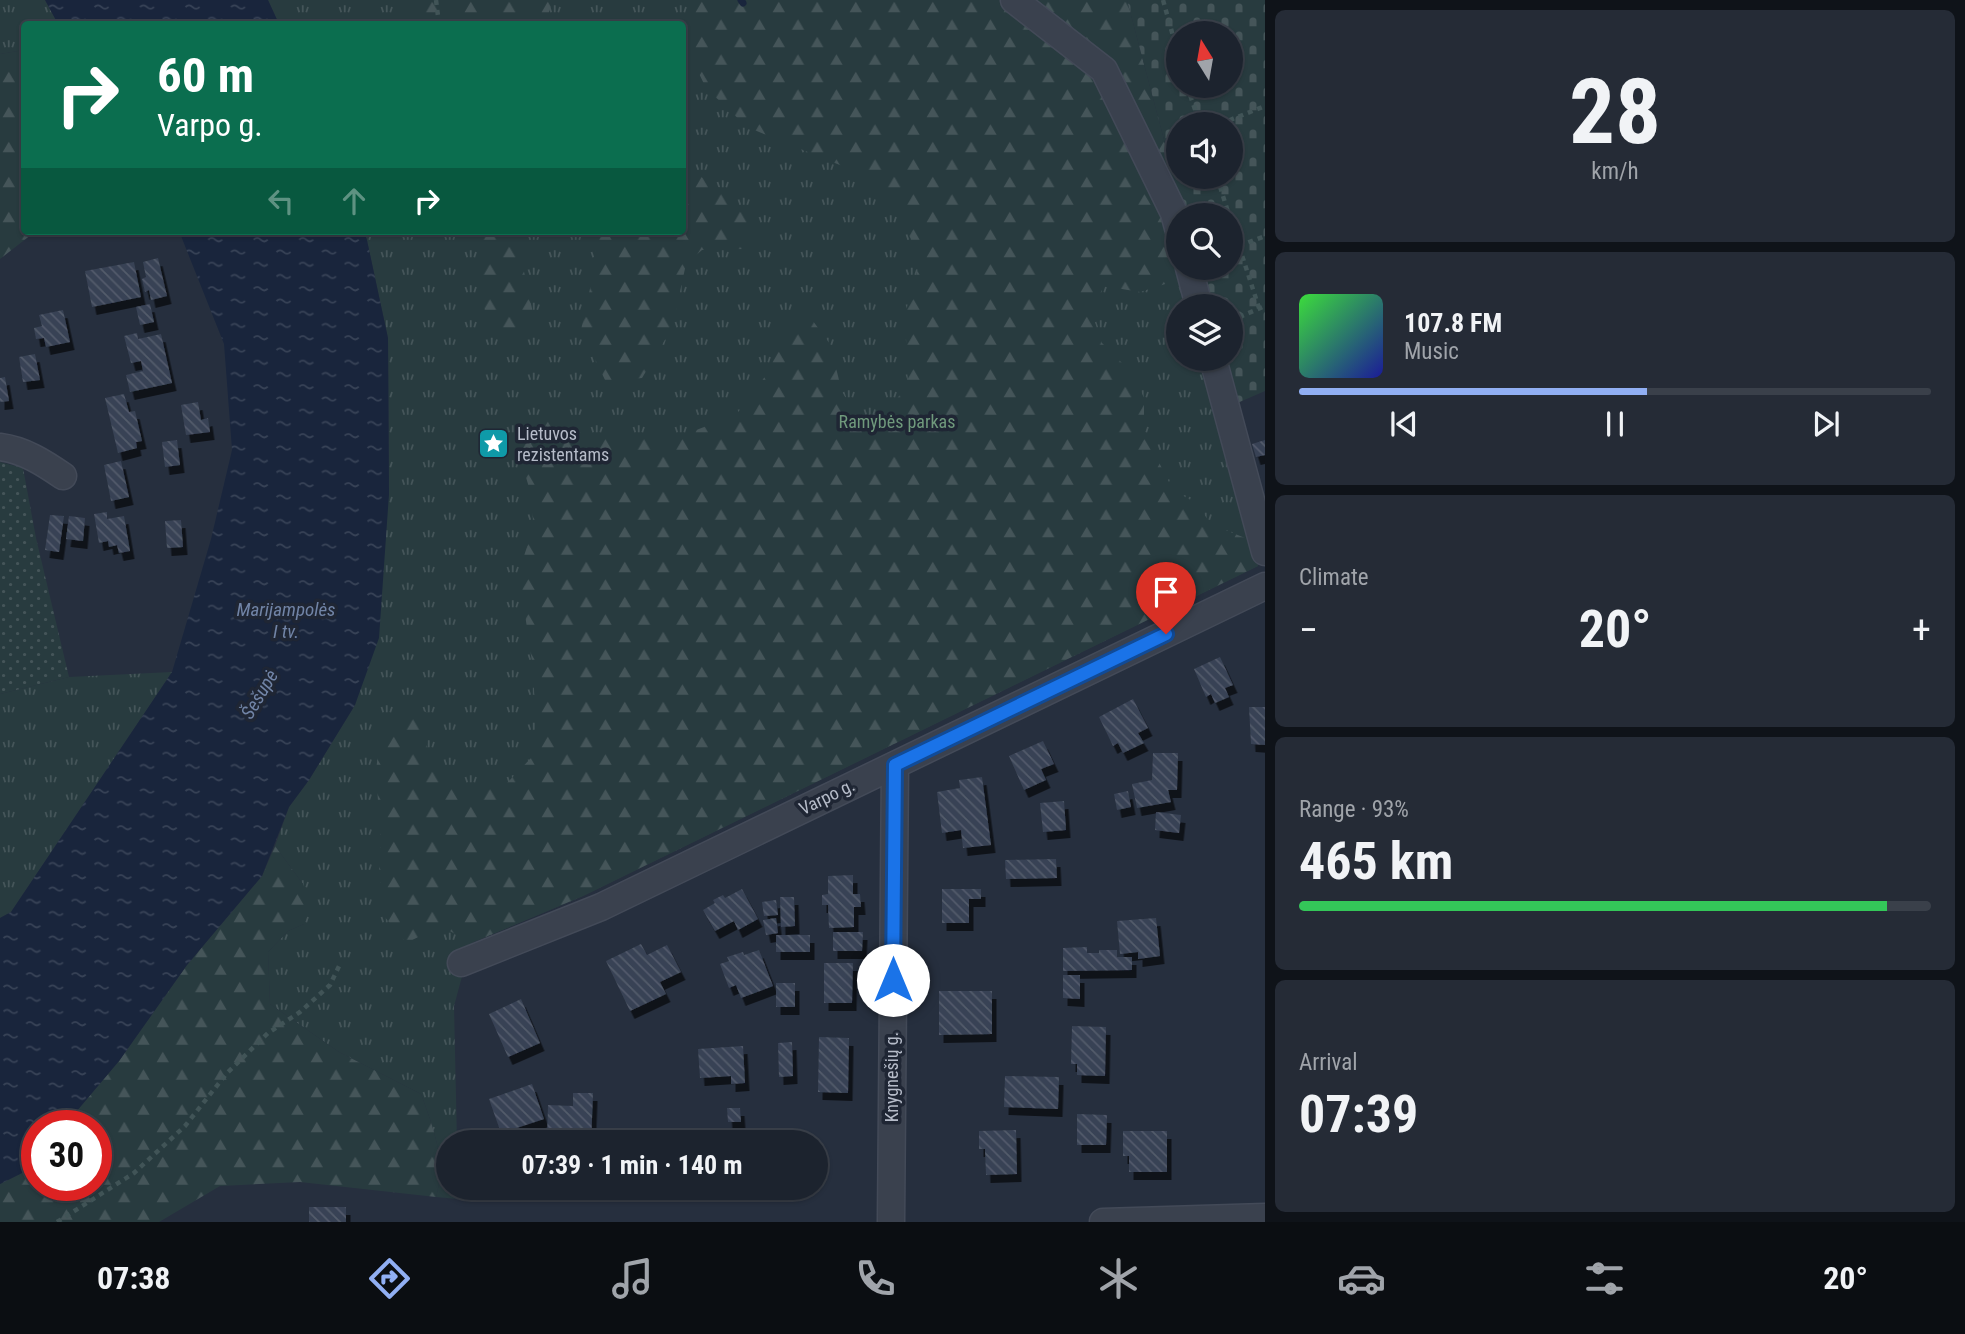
<!DOCTYPE html>
<meta charset="utf-8">
<style>
:root{--surface:#1c232e;--page:#252b36;--text:#f1f3f6;--muted:#a0a4aa;--line:#3a404a;--accent:#91aff3}
body{margin:0;font-family:"Roboto Condensed",sans-serif;background:var(--page);color:var(--text);height:100vh;display:flex;flex-direction:column;font-size:26px;white-space:nowrap}
*{box-sizing:border-box;margin:0}
p{font-size:23px;color:var(--muted)}
.icon{flex:none;width:38px;height:38px;fill:none;stroke:currentColor;stroke-width:2;stroke-linecap:round;stroke-linejoin:round}
.map{position:relative;flex:1;overflow:hidden}
.sheet{display:flex;flex-direction:column;gap:10px;padding:10px;background:#0f1319;width:700px}
.sheet>*{flex:none}
.guide{position:absolute;left:21px;top:21px;width:665px;height:214px;border-radius:7px;box-shadow:0 2px 5px #0004,0 0 0 2px var(--line);background:#0b6e4f;color:#fff;overflow:hidden}
.needle{width:46px;rotate:349deg}
.fabs{position:absolute;left:1166px;top:21px;display:grid;gap:14px}
.fabs a{display:grid;place-items:center;width:77px;height:77px;border-radius:50%;background:var(--surface);box-shadow:0 2px 5px #0004,0 0 0 2px var(--line);font-size:35px}
.speed{position:absolute;left:21px;top:1110px;display:flex;gap:14px;font-size:35px;font-weight:700;text-align:center}
.speed>*{display:grid;place-content:center;width:91px;height:91px;border-radius:50%;background:var(--surface);box-shadow:0 2px 5px #0004,0 0 0 2px var(--line);line-height:1}
.speed .limit{border:10px solid #d22;background:#fff;color:#111}
.pin{position:absolute;display:grid;place-items:center;width:60px;height:60px;color:#fff;margin:-72px -30px;border-radius:50% 50% 50% 0;rotate:-45deg;box-shadow:0 0 7px #0007}
.pin .icon{rotate:45deg}
.me{position:absolute;width:77px;margin:-38px;rotate:0deg;stroke-linejoin:round;filter:drop-shadow(0 0 5px #0008)}
.turn{display:flex;align-items:center;gap:24px;height:147px;padding:0 21px;font-size:32px}
.turn .icon{width:91px;height:91px;stroke-width:2.5}
.turn b{display:block;font-size:49px;line-height:60px}
.lanes{display:flex;align-items:center;height:66px;padding:0 21px;background:#0003;justify-content:center;gap:35px;direction:ltr}
.lanes .off{opacity:.35}
.big{font-size:52px;font-weight:700;line-height:1.1}
.sheet .tile{flex:1;display:flex;flex-direction:column;justify-content:center;gap:10px;min-width:0;padding:0 24px;border-radius:10px;background:var(--page)}
.sheet .dial{align-items:center;gap:0}
.dial b{font-size:91px;line-height:1}
.song{display:flex;align-items:center;gap:21px}
.cover{width:84px;height:84px;border-radius:10px;background:linear-gradient(135deg,hsl(120 70% 55%),hsl(240 70% 35%))}
.played{height:7px;border-radius:4px;background:linear-gradient(90deg,var(--accent) 55%,var(--line) 55%)}
.keys{display:flex;justify-content:space-around;direction:ltr}
.heat{display:flex;justify-content:space-between;align-items:center;font-size:38px;direction:ltr}
.charge{height:10px;border-radius:5px;background:linear-gradient(90deg,#34c759 93%,var(--line) 0)}
.trip{position:absolute;left:436px;top:1130px;width:392px;height:70px;border-radius:35px;background:var(--surface);box-shadow:0 2px 5px #0004,0 0 0 2px var(--line);font-weight:700;line-height:70px;text-align:center}
.tab-bar{display:flex;height:112px;justify-content:space-around;align-items:center;background:#0b0e12;color:var(--muted)}
.tab-bar .icon{width:49px;height:49px}
.tab-bar .selected{color:var(--accent)}
.tab-bar b{font-size:32px;color:var(--text)}
main{display:flex;flex:1;min-height:0}
.map>svg:first-child{display:block}
.grass{fill:url(#grass-tufts)}
.forest{fill:url(#forest-firs)}
.cemetery{fill:url(#cemetery-stones);fill-rule:evenodd}
.garden{fill:url(#garden-dots)}
.water{fill:url(#water-ripples)}
.lines{fill:none;stroke-linecap:round;stroke-linejoin:round}
.stream{stroke:#19253c;stroke-width:7}
.building{fill:url(#building-back-hatch);filter:url(#shadow)}
.minor-casing{stroke:#434a58;stroke-width:29}
.path{stroke:#415457;stroke-width:4.5;stroke-dasharray:5 5;stroke-linecap:butt}
.minor{stroke:#3a414e;stroke-width:26}
.route-casing{stroke:#114b97;stroke-width:18}
.route{stroke:#1a73e8;stroke-width:12}
.labels{text-anchor:middle;stroke-width:7;stroke-linejoin:round;paint-order:stroke}
.park-label{font-size:18px;fill:#6f997c;stroke:#1f2634}
.poi-label{font-size:18px;fill:#b6bcc9;stroke:#1f2634;text-anchor:start}
.street-label{font-size:18px;fill:#b6bcc9;stroke:#1f2634}
.water-label{font-size:19px;font-style:italic;fill:#7184a6;stroke:#1f2634}
</style>
<main>
<div class="map">
<svg width="1265" height="1222" viewBox="0 0 1265 1222">
<defs>
<pattern id="grass-tufts" width="24" height="20" patternUnits="userSpaceOnUse" patternTransform="scale(1.75)"><rect width="24" height="20" fill="#283b3f"/><path d="M3 7l-1-3M5 7V3M7 7l1-3M15 17l-1-3M17 17v-4M19 17l1-3" fill="none" stroke="#455559"/></pattern>
<pattern id="forest-firs" width="22" height="20" patternUnits="userSpaceOnUse" patternTransform="scale(1.75)"><rect width="22" height="20" fill="#283b3f"/><path d="M5 1l3.5 6h-7zM16 11l3.5 6h-7z" fill="#455559"/></pattern>
<pattern id="cemetery-stones" width="16" height="16" patternUnits="userSpaceOnUse" patternTransform="scale(1.75)"><rect width="16" height="16" fill="#283b3f"/><path d="M2 7V4a2 2 0 0 1 4 0v3zM10 15v-3a2 2 0 0 1 4 0v3z" fill="#455559"/></pattern>
<pattern id="garden-dots" width="8" height="8" patternUnits="userSpaceOnUse" patternTransform="scale(1.75)"><rect width="8" height="8" fill="#283b3f"/><path d="M2 2h.1M6 6h.1" fill="none" stroke="#455559" stroke-width="1.8" stroke-linecap="round"/></pattern>
<pattern id="water-ripples" width="26" height="14" patternUnits="userSpaceOnUse" patternTransform="scale(1.75)"><rect width="26" height="14" fill="#19253c"/><path d="M2 4q2-2 4 0t4 0M15 11q2-2 4 0t4 0" fill="none" stroke="#384357"/></pattern>
<pattern id="building-back-hatch" width="6" height="6" patternUnits="userSpaceOnUse" patternTransform="scale(1.75)"><rect width="6" height="6" fill="#384254"/><path d="M-1 5l2 2M0 0l6 6M5-1l2 2" fill="none" stroke="#535b6b"/></pattern>
<filter id="shadow"><feDropShadow dx="4.5" dy="8" stdDeviation="0" flood-color="#0009"/></filter>
</defs>
<rect width="100%" height="100%" fill="#262f3e"/>
<!-- grass -->
<path class="grass" d="M0 0H45L58 24H24V50L0 54Z
M268 0H1127L1178 215V268L1209 306H1178V359H1223L1235 404 1258 566 583 896 471 943 454 1006 457 1143H448V1188H458V1199L436 1197C447 1162 433 1127 421 1094L339 1052 270 1004 268 952 288 931 304 924 303 884 275 846 289 807 309 780 355 705 389 494 388 338 365 231H682V24H279Z
M172 672 11 912 0 918V694L69 677Z"/>
<!-- forest -->
<path class="forest" d="M398 0H553L547 18 550 24H411V16Z
M682 0H1127L1184 215H1178V268L1200 273 1140 292 1104 286 1091 311 1102 343 1133 374 1144 398V433L1173 490 1196 503 1211 524 1245 538 1258 566 583 896 471 943 441 926 406 943 384 916 379 866 381 844 376 772 380 733 414 708 429 713 427 746 438 779 468 794 506 784 533 756 536 717 532 662 522 594 524 556 534 525 528 484 514 438 532 418 565 423 591 439 675 438 736 415 770 370 780 334 807 313 830 344 842 392 858 417 886 412 908 385 905 314 918 269 911 239 879 181 747 127 706 88 690 55 692 15Z
M24 50V231H36L0 259V54Z
M683 169C719 183 737 197 755 233L743 249 702 250 686 264 672 328 642 378 606 382 581 330 591 284 596 245 574 231H682Z
M477 231H520L523 267 533 313 507 344 489 330 481 293Z
M275 846 303 884 311 904 304 924 288 931 268 952 270 1004 339 1052 421 1094C433 1127 447 1162 436 1197L300 1182 220 1186 159 1222H0V1184L26 1171 37 1158V1185H96V1125H65L119 1061 187 965 262 876Z"/>
<!-- cemetery -->
<path class="cemetery" d="M1127 0H1265V391L1235 404 1223 359H1230V306H1209L1198 268H1230V215H1184ZM1178 33H1230V86H1178ZM1178 124H1230V177H1178Z"/>
<!-- garden -->
<path class="garden" d="M0 462 23 468 36 538 69 677 0 694Z"/>
<!-- water -->
<path class="water" d="M45 0H268L279 24H58Z
M179 231H365L388 338 389 494 379 638 355 705 309 780 289 807 262 876 187 965 119 1061 65 1125H37V1158L26 1171 0 1184V918L11 912 172 672 211 539 232 450 224 344Z"/>
<g class="lines">
<!-- stream -->
<path class="stream" d="M741 0 743 3"/>
</g>
<!-- building -->
<path class="building" d="M158 258 167 296 151 300 149 290 145 292 142 279 146 277 143 262Z
M134 262 141 297 92 307 85 271Z
M150 304 154 322 140 325 136 307Z
M63 310 70 342 46 347 44 338 36 339 34 328 42 326 39 315Z
M137 333 138 339 161 334 172 383 130 392 126 375 143 371 141 361 131 363 124 336Z
M35 354 40 380 23 382 19 357Z
M5 377 9 401 0 402V378Z
M124 394 129 412 135 411 142 441 136 442 137 448 118 453 105 398Z
M198 402 201 420 208 418 210 432 186 435 181 405Z
M177 440 180 465 165 467 162 442Z
M1265 440V455L1256 457 1252 444Z
M121 461 129 497 111 501 104 465Z
M107 512V519L124 516 130 551 119 553 117 545 109 547 108 541 99 543 94 514Z
M50 515 64 516 59 552 45 550Z
M69 516 85 518 83 541 66 539Z
M181 520 183 547 167 548 165 521Z
M1220 657 1233 685 1225 688 1229 697 1215 703 1211 694 1206 697 1194 669Z
M1133 699 1148 728 1138 733 1144 743 1123 753 1118 743 1113 746 1099 717Z
M1249 707H1265V745L1251 744Z
M1043 741 1054 764 1041 769 1046 780 1024 790 1009 756Z
M1153 753H1178L1177 790H1168L1171 802 1137 808 1132 784 1152 780Z
M982 777 991 845 963 848 961 830 942 833 937 792 960 788 959 780Z
M1128 791 1131 807 1117 810 1114 794Z
M1064 801 1066 830 1043 832 1040 803Z
M1156 812 1181 815 1179 833 1155 830Z
M1056 859 1057 878 1006 879 1005 860Z
M853 875V894H860L861 907H854V927L829 928 828 905H822V895L828 894V876Z
M742 889 758 919 738 930 734 921 715 931 703 910 715 903 713 900 723 895 725 898Z
M942 889H981V899H969V923H942Z
M780 897H794L795 926 781 927Z
M776 900 778 915 764 916 762 902Z
M776 918 778 933 766 935 763 920Z
M1156 918 1160 956 1138 959V952L1120 954 1117 921Z
M833 932H863L862 951H833Z
M776 935H810V952H776Z
M641 944 647 955 667 945 681 972 660 982 666 994 630 1011 606 961Z
M1087 947V953H1099V950H1117V957H1132V970L1063 971V948Z
M759 950 773 986 741 998 736 985 729 988 720 964 729 961 727 957 743 952 744 955Z
M824 963H853L852 1003H824Z
M1063 975H1080V999L1063 998Z
M776 983H795V1007H776Z
M939 991H992V1034L939 1035Z
M521 999 540 1043 508 1057 489 1014Z
M1072 1026 1106 1027 1105 1076 1077 1075V1064H1071Z
M819 1037 849 1038 848 1093 818 1092Z
M792 1042 793 1076 779 1077 778 1043Z
M743 1046 745 1083 731 1084V1076L700 1078 698 1049Z
M1005 1076 1059 1077 1058 1109 1004 1107Z
M532 1084 544 1119 501 1133 489 1099Z
M573 1093H593L591 1143H547L548 1105 573 1106Z
M727 1108H740L741 1122H728Z
M1077 1114 1107 1115 1106 1145H1077Z
M1016 1130 1017 1174 986 1175 985 1149H979V1131Z
M1123 1131H1167V1172H1129V1156H1123Z
M720 1132H748V1143H720Z
M309 1207H346V1222H309Z"/>
<g class="lines">
<defs>
<path id="minor" d="M1014 0 1104 70 1174 213 1178 228
M1189 268 1199 306
M1213 359 1265 552
M0 447C24 450 44 463 63 476
M461 963 601 907 1265 586
M891 1222 895 765
M1103 1222 1265 1217"/>
</defs>
<!-- minor casing -->
<use href="#minor" class="minor-casing"/>
<!-- path -->
<path class="path" d="M436 0 439 24
M1163 0 1178 54
M1187 86 1200 124
M1220 124 1265 106
M1217 177 1229 215
M1230 218 1259 308
M1239 246 1265 236
M1230 321 1265 306
M57 1222 134 1173 185 1126 227 1073 268 1033 300 1012 330 985 340 964"/>
<!-- minor -->
<use href="#minor" class="minor"/>
</g>
<g class="lines">
<defs>
<path id="route" d="M893 980 895 765 1166 634"/>
</defs>
<!-- route casing -->
<use href="#route" class="route-casing"/>
<!-- route -->
<use href="#route" class="route"/>
</g>
<!-- icons -->
<defs>
<symbol id="sight-square" viewBox="-11 -11 22 22"><rect x="-9" y="-9" width="18" height="18" rx="4" fill="#0f9aa8" stroke="#1f2634"/><path d="M0-6L1.8-2.2L6-1.7L2.9 1.2L3.7 5.4L0 3.3L-3.7 5.4L-2.9 1.2L-6-1.7L-1.8-2.2Z" fill="#fff"/></symbol>
</defs>
<g fill-rule="evenodd">
<use href="#sight-square" x="476" y="426" width="35" height="35"/>
</g>
<g class="labels">
<!-- park labels -->
<g class="park-label">
<text x="897" y="428">Ramybės parkas</text>
</g>
<!-- poi labels -->
<g class="poi-label">
<text x="517" y="440">Lietuvos<tspan x="517" dy="21">rezistentams</tspan></text>
</g>
<!-- street labels -->
<g class="street-label">
<text transform="translate(827 797) rotate(-26)" y="6">Varpo g.</text>
<text transform="translate(892 1077) rotate(-90)" y="6">Knygnešių g.</text>
</g>
<!-- water labels -->
<g class="water-label">
<text x="286" y="616">Marijampolės<tspan x="286" dy="22">I tv.</tspan></text>
<text transform="translate(259 694) rotate(-59)" y="7">Šešupė</text>
</g>
</g>
</svg>
<div class="fabs">
<a><svg class="needle" viewBox="-14 -14 28 28"><path d="M0-13l5 13h-10z" fill="#e53935"/><path d="M0 13l5-13h-10z" fill="#a0a4aa"/></svg></a>
<a><svg class="icon" aria-label="sound" viewBox="0 0 24 24"><path d="M4 9h4l5-4v14l-5-4H4zM17 9q2 3 0 6"/></svg></a>
<a><svg class="icon" aria-label="search" viewBox="0 0 24 24"><circle cx="10" cy="10" r="6"/><path d="M15 15l6 6"/></svg></a>
<a><svg class="icon" aria-label="layers" viewBox="0 0 24 24"><path d="M12 4l9 5-9 5-9-5zM3 14l9 5 9-5"/></svg></a>
</div>
<div class="speed"><div class="limit">30</div></div>
<div class="pin" style="left:1166px;top:634px;background:#d93025"><svg class="icon" aria-label="arrive" viewBox="0 0 24 24"><path d="M6 21V4h12l-3 4 3 4H6"/></svg></div>
<svg class="me" style="left:893px;top:980px" viewBox="-20 -20 40 40"><circle r="19" fill="#fff"/><path d="M0-13L10 11 0 6-10 11z" fill="#1a73e8"/></svg>
<div class="trip">07:39 · 1 min · 140 m</div>
<div class="guide">
<div class="turn"><svg class="icon" aria-label="right" viewBox="0 0 24 24"><path d="M7 20v-9h11M14 6l5 5-5 5"/></svg><div><b>60 m</b>Varpo g.</div></div>
<div class="lanes"><svg class="icon off" aria-label="left" viewBox="0 0 24 24"><path d="M17 20v-9H6M10 6l-5 5 5 5"/></svg><svg class="icon off" aria-label="ahead" viewBox="0 0 24 24"><path d="M12 20V5M6 11l6-6 6 6"/></svg><svg class="icon" aria-label="right" viewBox="0 0 24 24"><path d="M7 20v-9h11M14 6l5 5-5 5"/></svg></div>
</div>
</div>
<section class="sheet">
<div class="tile dial"><b>28</b><p>km/h</p></div>
<div class="tile">
<div class="song"><i class="cover"></i><div><b>107.8 FM</b><p>Music</p></div></div>
<div class="played"></div>
<div class="keys"><svg class="icon" aria-label="previous" viewBox="0 0 24 24"><path d="M18 5L8 12l10 7zM5 5v14"/></svg><svg class="icon" aria-label="pause" viewBox="0 0 24 24"><path d="M8 5v14M16 5v14"/></svg><svg class="icon" aria-label="next" viewBox="0 0 24 24"><path d="M6 5l10 7-10 7zM19 5v14"/></svg></div>
</div>
<div class="tile"><p>Climate</p>
<div class="heat"><a>−</a><b class="big">20°</b><a>+</a></div>
</div>
<div class="tile"><p>Range · 93%</p><b class="big">465 km</b><div class="charge"></div></div>
<div class="tile"><p>Arrival</p><b class="big">07:39</b></div>
</section>
</main>
<nav class="tab-bar">
<b>07:38</b>
<svg class="icon selected" aria-label="directions" viewBox="0 0 24 24"><path d="M12 3l9 9-9 9-9-9zM9 14v-3h6M13 9l2 2-2 2"/></svg>
<svg class="icon" aria-label="music" viewBox="0 0 24 24"><path d="M9 18V5l10-2v13"/><circle cx="6" cy="18" r="3"/><circle cx="16" cy="16" r="3"/></svg>
<svg class="icon" aria-label="phone" viewBox="0 0 24 24"><path d="M5 4h4l2 5-3 2q2 4 5 5l2-3 5 2v4C11 20 4 13 5 4z"/></svg>
<svg class="icon" aria-label="climate" viewBox="0 0 24 24"><path d="M12 3v18M4 7l16 10M4 17L20 7"/></svg>
<svg class="icon" aria-label="car" viewBox="0 0 24 24"><path d="M5 17H2v-5l4-1 3-4h7l3 4 3 1v5h-3M9 17h6M6 11h13"/><circle cx="7" cy="17" r="2"/><circle cx="17" cy="17" r="2"/></svg>
<svg class="icon" aria-label="filters" viewBox="0 0 24 24"><path d="M4 7h16M4 17h16"/><circle cx="9" cy="7" r="2"/><circle cx="15" cy="17" r="2"/></svg>
<b>20°</b>
</nav>
